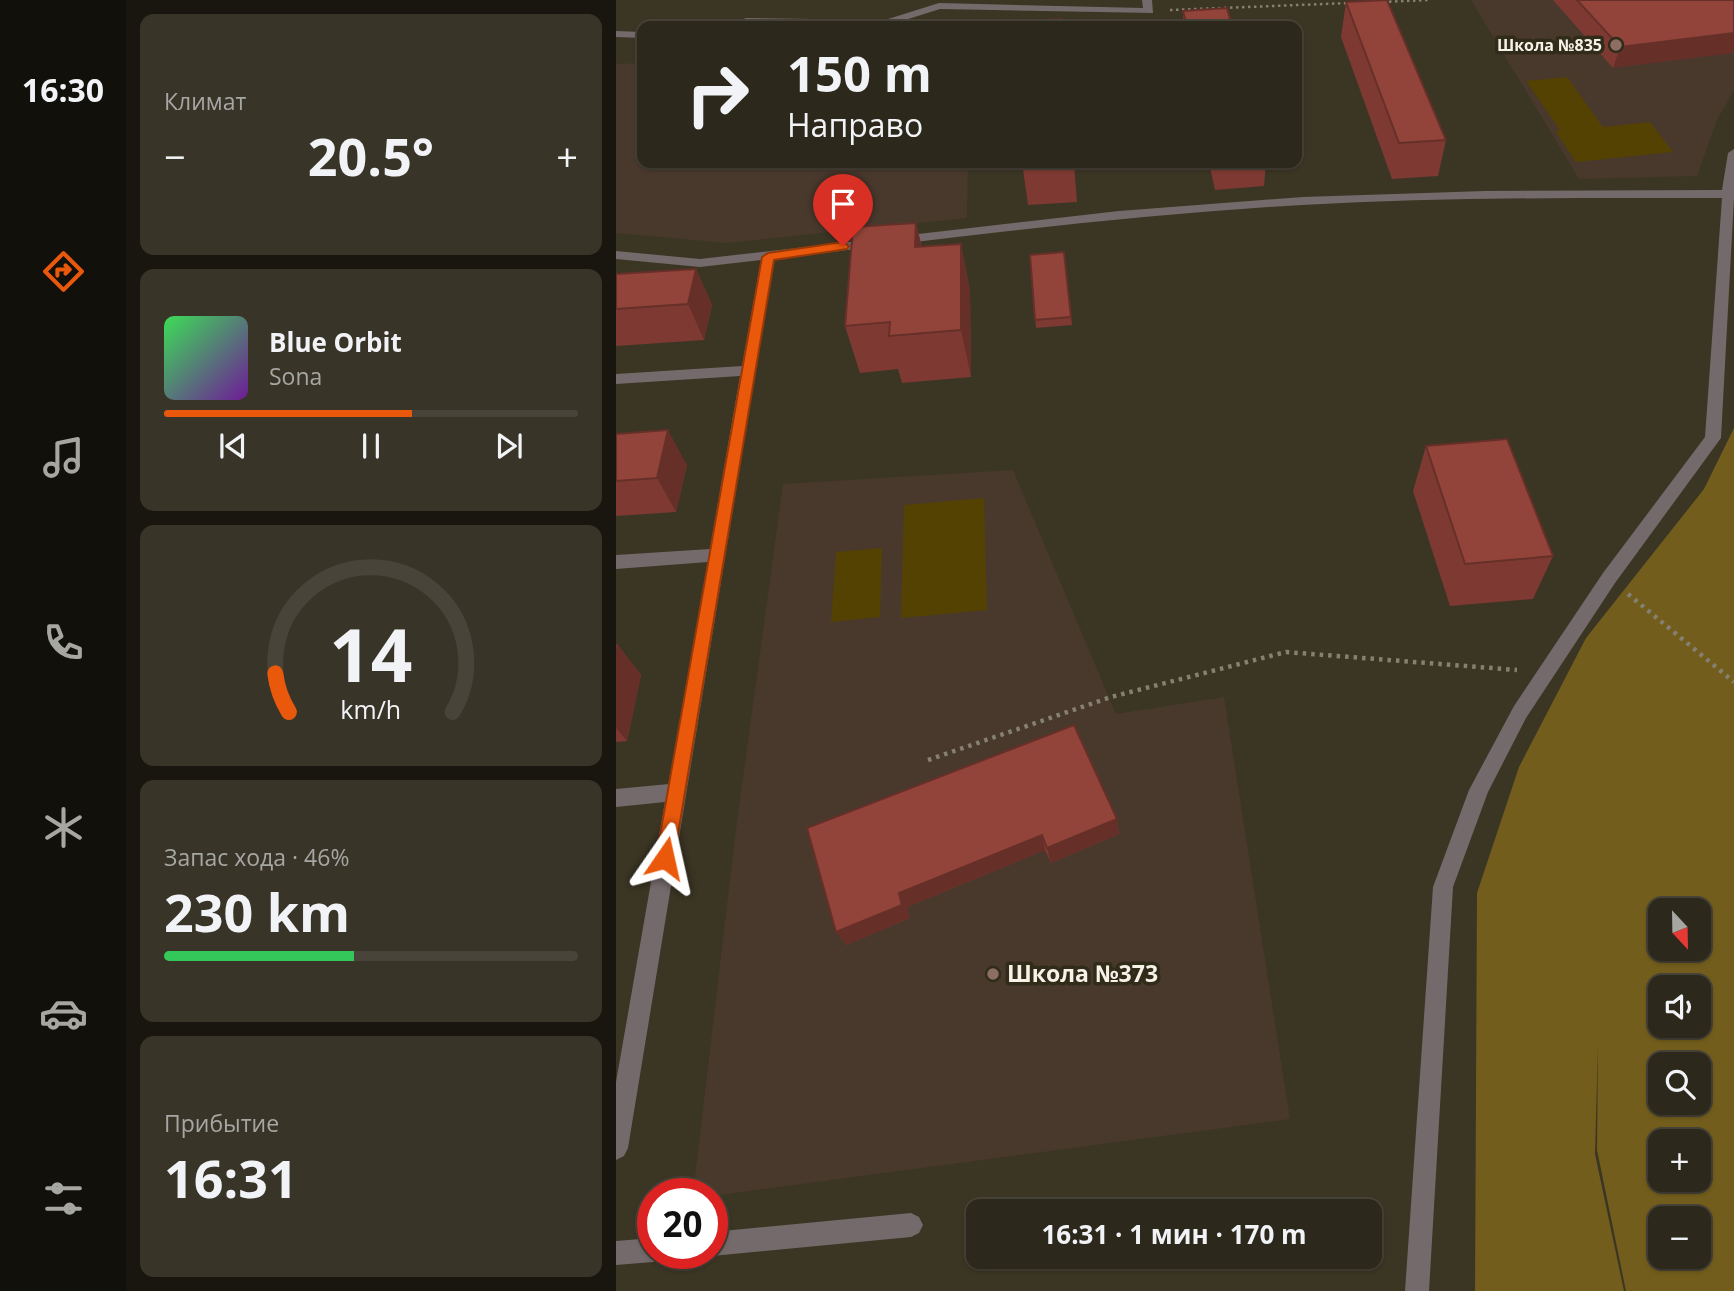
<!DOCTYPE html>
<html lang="ru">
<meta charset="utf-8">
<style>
:root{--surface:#2c281b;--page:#383428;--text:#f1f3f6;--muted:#a6a6a3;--line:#48443a;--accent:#ea580c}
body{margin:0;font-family:"Open Sans",sans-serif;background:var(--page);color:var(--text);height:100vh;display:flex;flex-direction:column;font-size:26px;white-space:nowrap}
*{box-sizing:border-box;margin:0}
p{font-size:23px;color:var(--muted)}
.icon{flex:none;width:38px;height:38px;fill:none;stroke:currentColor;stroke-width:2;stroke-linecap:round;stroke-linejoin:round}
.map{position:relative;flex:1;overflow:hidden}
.drawer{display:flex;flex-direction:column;gap:14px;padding:14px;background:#18160f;width:490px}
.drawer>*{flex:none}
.hud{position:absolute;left:21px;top:21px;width:665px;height:147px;border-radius:14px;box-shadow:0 2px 5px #0004,0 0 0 2px var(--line);background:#2c281b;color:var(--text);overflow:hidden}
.needle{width:46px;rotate:158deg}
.controls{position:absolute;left:1032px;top:898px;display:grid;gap:14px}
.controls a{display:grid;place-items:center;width:63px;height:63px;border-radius:14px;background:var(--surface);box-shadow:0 2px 5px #0004,0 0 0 2px var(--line);font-size:35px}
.speed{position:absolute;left:21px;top:1178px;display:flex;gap:14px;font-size:35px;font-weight:700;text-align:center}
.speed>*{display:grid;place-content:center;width:91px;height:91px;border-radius:50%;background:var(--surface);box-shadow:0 2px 5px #0004,0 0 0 2px var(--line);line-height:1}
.speed .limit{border:10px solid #d22;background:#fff;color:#111}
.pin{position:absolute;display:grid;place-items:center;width:60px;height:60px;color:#fff;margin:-72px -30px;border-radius:50% 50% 50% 0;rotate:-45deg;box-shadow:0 0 7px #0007}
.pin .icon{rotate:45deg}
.me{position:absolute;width:77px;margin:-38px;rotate:11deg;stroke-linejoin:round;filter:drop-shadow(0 0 5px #0008)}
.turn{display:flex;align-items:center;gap:24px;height:147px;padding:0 35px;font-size:32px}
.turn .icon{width:91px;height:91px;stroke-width:2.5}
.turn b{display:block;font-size:49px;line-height:60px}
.big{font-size:52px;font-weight:700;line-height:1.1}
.drawer .widget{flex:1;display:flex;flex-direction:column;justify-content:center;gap:10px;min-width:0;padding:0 24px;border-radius:14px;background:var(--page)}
.drawer .dial{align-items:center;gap:0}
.dial svg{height:182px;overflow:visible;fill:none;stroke:var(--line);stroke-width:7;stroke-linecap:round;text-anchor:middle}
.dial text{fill:var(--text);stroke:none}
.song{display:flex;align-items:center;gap:21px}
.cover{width:84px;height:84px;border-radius:10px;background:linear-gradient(135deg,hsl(130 70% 55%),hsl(280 70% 35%))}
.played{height:7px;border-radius:4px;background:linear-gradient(90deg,var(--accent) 60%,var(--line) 60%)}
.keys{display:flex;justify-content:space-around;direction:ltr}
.heat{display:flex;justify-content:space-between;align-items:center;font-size:38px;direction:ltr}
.charge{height:10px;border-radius:5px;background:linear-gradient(90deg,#34c759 46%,var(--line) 0)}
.trip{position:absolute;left:350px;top:1199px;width:416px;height:70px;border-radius:14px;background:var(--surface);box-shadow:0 2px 5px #0004,0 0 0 2px var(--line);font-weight:700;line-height:70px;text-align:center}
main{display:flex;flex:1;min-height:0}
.menu{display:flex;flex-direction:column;width:126px;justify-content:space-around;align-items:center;background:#12100b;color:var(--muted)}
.menu .icon{width:49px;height:49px}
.menu .on{color:var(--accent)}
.menu b{font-size:32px;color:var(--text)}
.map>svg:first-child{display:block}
.education{fill:#49392d}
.green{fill:#544203}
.forest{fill:#725d1c;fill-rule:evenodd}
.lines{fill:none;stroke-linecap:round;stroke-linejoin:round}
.path-far1{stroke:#858072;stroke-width:2.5;stroke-dasharray:2.5 3.5;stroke-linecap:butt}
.path{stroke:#858072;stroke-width:4.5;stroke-dasharray:3.5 5;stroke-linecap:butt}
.minor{fill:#746a6b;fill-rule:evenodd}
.wall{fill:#7e3a32}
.shaded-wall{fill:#663029}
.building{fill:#92443a;stroke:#663029;stroke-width:2}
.route{fill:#ea580c;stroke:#983908;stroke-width:2}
.education-dot{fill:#8d6e63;stroke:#312b1a;stroke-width:2.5}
.labels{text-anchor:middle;stroke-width:7;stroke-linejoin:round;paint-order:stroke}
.far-poi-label{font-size:16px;font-weight:bold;fill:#f6f2e8;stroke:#312b1a;text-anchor:end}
.near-poi-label{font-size:23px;font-weight:bold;fill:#f6f2e8;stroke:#312b1a;text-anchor:start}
</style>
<main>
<nav class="menu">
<b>16:30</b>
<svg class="icon on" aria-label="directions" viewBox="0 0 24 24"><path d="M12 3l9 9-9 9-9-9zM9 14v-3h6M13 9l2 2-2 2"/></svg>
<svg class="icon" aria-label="music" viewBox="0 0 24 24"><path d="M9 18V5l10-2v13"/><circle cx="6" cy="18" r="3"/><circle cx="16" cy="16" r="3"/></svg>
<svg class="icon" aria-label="phone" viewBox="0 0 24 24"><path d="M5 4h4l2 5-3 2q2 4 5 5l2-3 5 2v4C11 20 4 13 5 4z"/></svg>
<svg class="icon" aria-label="climate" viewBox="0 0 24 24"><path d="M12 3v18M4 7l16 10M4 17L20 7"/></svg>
<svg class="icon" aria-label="car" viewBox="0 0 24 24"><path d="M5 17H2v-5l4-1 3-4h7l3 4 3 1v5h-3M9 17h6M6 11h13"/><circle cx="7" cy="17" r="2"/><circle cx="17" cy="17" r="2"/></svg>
<svg class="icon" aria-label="filters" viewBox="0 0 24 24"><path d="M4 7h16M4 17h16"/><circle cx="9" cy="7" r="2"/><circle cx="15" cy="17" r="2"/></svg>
</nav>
<section class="drawer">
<div class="widget"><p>Климат</p>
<div class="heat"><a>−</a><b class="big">20.5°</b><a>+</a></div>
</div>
<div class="widget">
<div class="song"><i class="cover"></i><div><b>Blue Orbit</b><p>Sona</p></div></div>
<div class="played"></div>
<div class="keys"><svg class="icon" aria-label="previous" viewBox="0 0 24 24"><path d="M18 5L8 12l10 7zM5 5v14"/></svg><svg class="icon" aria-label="pause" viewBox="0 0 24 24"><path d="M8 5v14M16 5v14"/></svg><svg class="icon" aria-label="next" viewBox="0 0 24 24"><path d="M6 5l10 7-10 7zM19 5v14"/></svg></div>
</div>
<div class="widget dial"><svg viewBox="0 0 100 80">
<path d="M14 69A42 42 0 1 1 86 69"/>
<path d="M14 69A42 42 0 0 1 8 52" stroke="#ea580c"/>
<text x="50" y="56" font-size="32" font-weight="700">14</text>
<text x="50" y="72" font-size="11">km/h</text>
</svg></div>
<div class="widget"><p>Запас хода · 46%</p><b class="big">230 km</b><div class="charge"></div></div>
<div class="widget"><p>Прибытие</p><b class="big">16:31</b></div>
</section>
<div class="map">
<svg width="1118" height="1291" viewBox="0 0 1118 1291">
<rect width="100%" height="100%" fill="#3b3524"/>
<!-- education -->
<path class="education" d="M855 0H1118V90L1101 120 1081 176 963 179Z
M26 63V163H352L351 218 110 243 0 233V64Z
M397 470 500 714 608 697 674 1119 96 1196V1194H77L120 829 167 484Z"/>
<!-- green -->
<path class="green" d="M951 77 987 127 1034 122 1057 152 960 162 940 132 944 130 910 81Z
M368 498 371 610 285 618 288 505Z
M266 548 264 617 215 622 220 552Z"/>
<!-- forest -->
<path class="forest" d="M1118 428V1291H1010L981 1150 982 1044 979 1154 1008 1291H859L861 893 903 767 970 638 1088 489ZM1045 910H1083V948H1045ZM1045 987H1083V1026H1045ZM1045 1064H1083V1102H1045ZM1045 1141H1083V1180H1045ZM1045 1218H1083V1256H1045Z"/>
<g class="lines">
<!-- path-far1 -->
<path class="path-far1" d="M767 2 812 0
M554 10 734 3"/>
<!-- path -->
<path class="path" d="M1012 594 1118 682
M312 760 495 697 670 652 901 670"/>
<!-- minor -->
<path class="minor" d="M526 0H536L537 13 324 9 270 26H110L130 18 269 20 323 3 527 8Z
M0 31 26 32V38L0 37Z
M1118 149V198L1105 438 999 583 910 718 872 792 837 887 813 1291H789L817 887 853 790 898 706 987 573 1089 437 1106 198C966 198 826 197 686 205 510 215 334 238 158 259L12 1148 8 1156 0 1160V1082L49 802 0 807V789L53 784 92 562 0 569V555L94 549 124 376 0 384V374L126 366 145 260 84 267 0 259V251L84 259 503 211 687 197 869 191 1106 190 1112 153Z
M295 1213 303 1217 307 1225 303 1233 295 1237 96 1256 89 1253H96V1232Z
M37 1238V1253H48L46 1259 37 1262 0 1265V1241Z"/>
</g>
<!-- wall -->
<path class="wall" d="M937 0H1118L997 68Z
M730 2 830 140 822 176 776 179 725 37Z
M567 11 616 26H567Z
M458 163 461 202 412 205 407 169Z
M593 163H650L648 186 599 190Z
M300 223 306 247 345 244 354 291 355 377 286 383 282 369 244 373 229 326Z
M448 252 456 325 420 328 414 255Z
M80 269 96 305 88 340 0 346V274Z
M0 434 71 465 60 512 0 516Z
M810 446 937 556 917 599 834 606 797 491Z
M1 644 25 675 11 741 0 742V645Z
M501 819 503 834 435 863 429 850 291 907 294 918 230 945 191 828Z"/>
<!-- shaded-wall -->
<path class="shaded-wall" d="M1118 33V53L997 68 1004 47Z
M300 223 311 270 299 247Z
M345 244 354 291 355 377 345 330Z
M80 269 96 305 88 340 72 304Z
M52 430 71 465 60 512 41 478Z
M1 644 25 675 11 741 0 728V649Z
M501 819 503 834 435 863 431 848Z
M426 835 429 850 291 907 294 918 230 945 220 932 283 893Z"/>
<!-- building -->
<path class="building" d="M771 0 830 140 783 143 730 2Z
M961 0H1118V33L1004 47Z
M611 8 616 26H571L567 11Z
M445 19 446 26H401V21Z
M407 163H458V166L407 169Z
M300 223 299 247 345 244V330L273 336 274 322 229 326 237 227Z
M448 252 455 317 419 320 414 255Z
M80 269 72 304 0 309V274Z
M52 430 41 478 0 481V434Z
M891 439 937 556 849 564 810 446Z
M458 725 501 819 431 848 426 835 283 893 286 905 220 932 191 828Z"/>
<!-- route -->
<path class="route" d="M227 242 233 246 231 249 158 260 58 858 56 864 49 867 43 864 40 858 146 257 152 253Z"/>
<!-- markers -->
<g class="education-dot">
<circle cx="1000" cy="45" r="7"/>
<circle cx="377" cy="974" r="7"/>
</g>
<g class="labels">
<!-- far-poi labels -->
<g class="far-poi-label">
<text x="986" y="51">Школа №835</text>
</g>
<!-- near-poi labels -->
<g class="near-poi-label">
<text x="391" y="982">Школа №373</text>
</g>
</g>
</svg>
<div class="controls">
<a><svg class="needle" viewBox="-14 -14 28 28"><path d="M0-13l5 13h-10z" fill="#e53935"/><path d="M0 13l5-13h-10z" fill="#a6a6a3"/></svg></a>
<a><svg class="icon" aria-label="sound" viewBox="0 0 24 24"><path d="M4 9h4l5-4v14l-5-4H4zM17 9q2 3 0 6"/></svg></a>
<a><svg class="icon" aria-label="search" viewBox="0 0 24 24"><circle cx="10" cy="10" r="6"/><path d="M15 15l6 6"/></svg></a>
<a>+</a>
<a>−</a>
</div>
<div class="speed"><div class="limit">20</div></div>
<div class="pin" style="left:227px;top:246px;background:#d93025"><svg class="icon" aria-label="arrive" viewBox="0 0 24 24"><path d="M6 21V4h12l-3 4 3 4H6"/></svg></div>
<svg class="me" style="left:49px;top:858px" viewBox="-20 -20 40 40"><path d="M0-17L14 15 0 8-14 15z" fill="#ea580c" stroke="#fff" stroke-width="4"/></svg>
<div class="trip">16:31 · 1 мин · 170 m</div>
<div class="hud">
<div class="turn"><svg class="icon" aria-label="right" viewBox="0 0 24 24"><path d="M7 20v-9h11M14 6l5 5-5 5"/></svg><div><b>150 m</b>Направо</div></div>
</div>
</div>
</main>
